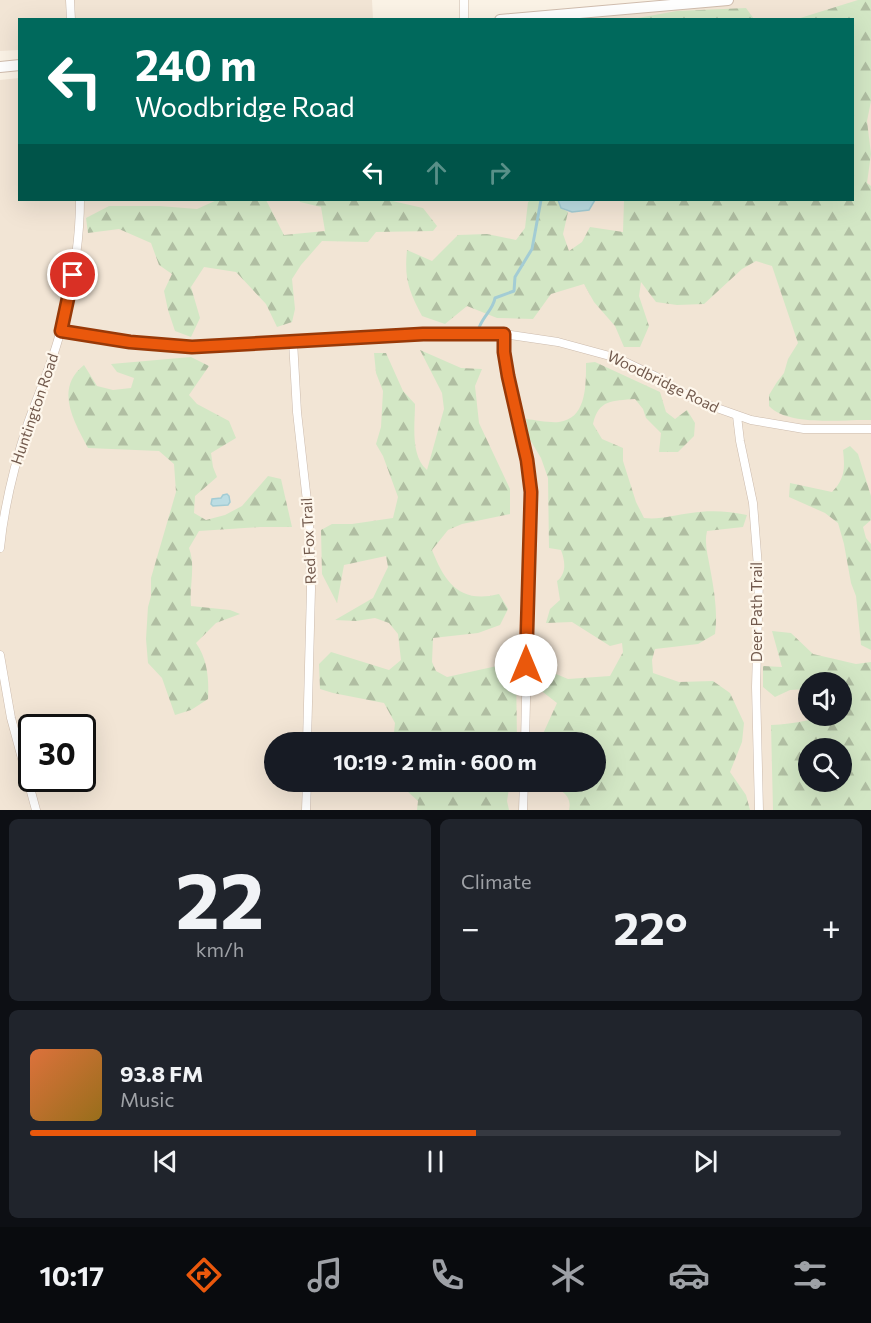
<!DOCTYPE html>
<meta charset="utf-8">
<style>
:root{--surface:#171b24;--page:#20242c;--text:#f1f3f6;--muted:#9ea1a6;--line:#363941;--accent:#ea580c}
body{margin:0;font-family:Commissioner,sans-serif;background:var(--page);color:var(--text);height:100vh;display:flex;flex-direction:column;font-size:22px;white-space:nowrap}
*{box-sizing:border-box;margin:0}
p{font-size:20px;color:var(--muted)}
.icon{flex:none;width:33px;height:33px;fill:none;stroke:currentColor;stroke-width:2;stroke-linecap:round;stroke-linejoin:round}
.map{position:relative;height:810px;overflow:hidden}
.drawer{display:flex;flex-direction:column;gap:9px;padding:9px;background:#0d0f14;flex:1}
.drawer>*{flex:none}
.hud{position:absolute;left:18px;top:18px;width:836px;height:183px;border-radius:0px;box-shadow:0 6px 24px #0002;background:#00695c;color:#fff;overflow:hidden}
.tools{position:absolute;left:798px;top:672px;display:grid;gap:12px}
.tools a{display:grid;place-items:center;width:54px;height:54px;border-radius:50%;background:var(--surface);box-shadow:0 6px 24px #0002;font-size:30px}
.speed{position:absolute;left:18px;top:714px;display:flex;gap:12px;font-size:30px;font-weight:700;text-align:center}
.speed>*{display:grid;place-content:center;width:78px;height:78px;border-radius:50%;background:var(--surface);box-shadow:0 6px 24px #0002;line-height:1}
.speed .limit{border:3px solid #111;border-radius:9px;background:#fff;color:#111}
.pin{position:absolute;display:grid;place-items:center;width:51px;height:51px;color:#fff;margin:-26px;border:3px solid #fff;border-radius:50%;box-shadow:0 2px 6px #0007}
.me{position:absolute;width:66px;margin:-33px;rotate:0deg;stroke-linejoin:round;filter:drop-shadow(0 0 4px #0008)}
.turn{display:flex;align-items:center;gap:21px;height:126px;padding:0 18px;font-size:27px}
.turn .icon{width:78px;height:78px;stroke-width:2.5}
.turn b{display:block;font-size:42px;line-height:51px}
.lanes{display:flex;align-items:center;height:57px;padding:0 18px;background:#0003;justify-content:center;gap:30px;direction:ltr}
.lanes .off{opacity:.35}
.big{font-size:45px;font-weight:700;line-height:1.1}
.drawer .card{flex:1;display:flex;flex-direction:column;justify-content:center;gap:9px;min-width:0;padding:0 21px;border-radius:9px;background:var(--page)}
.drawer .dial{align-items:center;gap:0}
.dial b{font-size:78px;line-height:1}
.song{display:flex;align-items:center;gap:18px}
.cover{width:72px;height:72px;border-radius:9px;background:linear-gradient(135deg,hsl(20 70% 55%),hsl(40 70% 35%))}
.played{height:6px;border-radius:3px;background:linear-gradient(90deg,var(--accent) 55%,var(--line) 55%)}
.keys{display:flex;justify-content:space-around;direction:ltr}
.heat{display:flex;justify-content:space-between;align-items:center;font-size:33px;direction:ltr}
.drawer .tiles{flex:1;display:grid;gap:9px;grid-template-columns:1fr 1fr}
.card:last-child{grid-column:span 2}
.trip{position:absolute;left:264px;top:732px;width:342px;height:60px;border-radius:30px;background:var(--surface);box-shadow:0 6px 24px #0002;font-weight:700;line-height:60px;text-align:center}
.tab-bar{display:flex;height:96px;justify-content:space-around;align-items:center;background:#090b0e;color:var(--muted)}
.tab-bar .icon{width:42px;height:42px}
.tab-bar .active{color:var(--accent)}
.tab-bar b{font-size:27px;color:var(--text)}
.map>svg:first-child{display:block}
.residential{fill:#f2e5d5;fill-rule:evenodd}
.forest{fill:url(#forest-firs);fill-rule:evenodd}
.water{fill:#bcdde3;stroke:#a3ccd4;stroke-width:1.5}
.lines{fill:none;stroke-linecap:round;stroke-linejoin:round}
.stream{stroke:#a3ccd4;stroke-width:3}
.street-casing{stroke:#ccbbad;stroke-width:9}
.secondary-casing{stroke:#d0bdae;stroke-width:12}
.street{stroke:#fff;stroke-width:8}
.secondary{stroke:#fff;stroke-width:10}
.route-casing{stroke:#983908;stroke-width:15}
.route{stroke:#ea580c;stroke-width:10}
.labels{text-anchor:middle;stroke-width:4.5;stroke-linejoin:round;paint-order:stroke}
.street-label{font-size:15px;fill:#725a4d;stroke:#fef7ec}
</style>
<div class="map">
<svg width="871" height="810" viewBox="0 0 871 810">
<defs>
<pattern id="forest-firs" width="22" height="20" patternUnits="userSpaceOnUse" patternTransform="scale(1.5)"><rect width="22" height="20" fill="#d3e7c5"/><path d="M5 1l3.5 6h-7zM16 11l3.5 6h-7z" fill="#b0bea2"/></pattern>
</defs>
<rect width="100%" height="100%" fill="#fbf3e6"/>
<!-- residential -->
<path class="residential" d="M0 0H372L373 19 20 20 19 50 0 51Z
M728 0H871V810H0V80L19 78 20 200H852V20L499 19ZM808 682H842V716H808ZM32 728H82V778H32ZM274 742H596V782H274ZM808 748H842V782H808Z"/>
<!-- forest -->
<path class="forest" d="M858 0H871V101L867 121 871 154 867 183 871 186V420C842 419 789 427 769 406V395L777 382 784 373 788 359 798 343 772 266 756 261 742 269 704 304 677 305 656 302 641 282 639 296 649 326 640 347H624L615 326 594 302 584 284 551 294 533 319 497 318 467 306 445 324 422 316C409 291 404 279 407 250L432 261 458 235 487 234 516 240 525 228 528 202 531 200H558L561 208 568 212 563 234 569 251 582 242 590 227 623 232 624 200H852V20L797 19Z
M746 8 754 19H632L677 11Z
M217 200H266L284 235 325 231 321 207 300 202 299 200H388L423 208 437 226 433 231 376 232 368 242 322 241 301 265 292 279 295 309 292 322 277 327 266 304 236 272 204 267 191 287 200 318 191 337 175 331 168 310 164 291 172 274 159 265 151 243 119 229 88 233 86 218 109 206H160L197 209Z
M420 350 461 368 482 369 475 386 479 423 510 489V514L462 524 448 530 432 550C445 583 460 604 499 594L508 609 500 625 478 633 433 638 432 662 436 671 447 677 506 664 516 668 517 742H393L395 723 384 703 333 693 320 689 319 664 331 652 389 670 401 660 398 634 389 623 375 618 356 621 335 620 373 598 388 567 386 556 344 565 337 603 322 574 321 530 332 524H352L393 518 398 497 383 456 376 444 381 427 383 391 376 373 374 353H386L403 391 415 404C415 424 410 455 427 470L444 409 442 393Z
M191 357 209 366 189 395 197 404 229 421 236 438 211 453 213 467 217 477 195 496 194 513 206 520 225 515 242 506 268 476 281 479 292 527H260L199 531 189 548C196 567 189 586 191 606L230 610 240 614 216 623 196 643C208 660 209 680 208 699L191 710 175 715 162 678 148 663 146 639 148 607 151 596V578L176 492 174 464 159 451 88 448C74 421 54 389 84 365L97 386 113 390 131 388 134 378 117 372 111 364Z
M595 362 660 392 666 412 675 419 687 410 695 423 694 436 678 452H659L661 433 646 418 643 409 635 399C612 401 599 399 593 424L602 439 623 448V461L636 502 644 518C660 520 674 515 691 513 709 510 729 511 747 515L743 527 707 531C704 544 708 555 710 568 714 589 718 613 715 634L698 644 655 649 652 660 653 673 679 682 713 681 730 693 744 723 742 742 730 772 746 795 750 810H569C573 793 557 788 544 784L543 782H596V742H542V736L557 703 539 689 543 674H556L568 679 610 676 623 652 622 643 610 646 572 622 546 623 550 609 560 600 557 581C567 573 565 561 561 550L549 548 548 478 541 458 529 438 526 419C536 420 549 423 559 422 587 419 586 384 586 363Z
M850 446 858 454 871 496V520L863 527 866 538 871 544V650L861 645 856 596 851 583 844 544 838 523 825 513 789 497 790 483 832 492C845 479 845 468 843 450Z
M772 631 791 633 813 654 856 664 871 662V810H773L771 725C795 725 818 716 842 716V682H808V689L790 690 775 697 763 687V666L782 667ZM808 748H842V782H808Z
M397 782H510L507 801 509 810H417L418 801Z"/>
<!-- water -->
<path class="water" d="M558 200H595L589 210 572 212 561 208Z
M227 494 229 496 230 502 228 505 213 506 211 504 212 499 221 498 223 495Z"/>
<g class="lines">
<!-- stream -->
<path class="stream" d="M479 328C483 316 493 310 495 298L514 291 515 277 532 249 541 200"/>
<defs>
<path id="street" d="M70 0 71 20
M464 0V20
M61 331 130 342 192 347 423 334H504L558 342 617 358 655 376 697 401 751 420 804 429H871
M504 334C504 377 518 418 527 459 529 470 529 481 531 492L525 742
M293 341 297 412 309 519 311 589 307 742
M737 416 740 441 753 503 759 580 756 687 759 810
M0 548C4 506 15 463 28 423 38 395 50 368 58 340 71 294 80 247 80 200
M0 655 11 718 36 810
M306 810 307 782
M523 810 524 782"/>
<path id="secondary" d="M500 20 728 0
M0 67 20 65"/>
</defs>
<!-- street casing -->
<use href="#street" class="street-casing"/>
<!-- secondary casing -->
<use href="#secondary" class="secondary-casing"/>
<!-- street -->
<use href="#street" class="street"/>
<!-- secondary -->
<use href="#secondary" class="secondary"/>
</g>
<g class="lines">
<defs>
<path id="route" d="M73 275 61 331 130 342 192 347 423 334H504V352L508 376 527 460 531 492 526 665"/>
</defs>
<!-- route casing -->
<use href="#route" class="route-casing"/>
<!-- route -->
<use href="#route" class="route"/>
</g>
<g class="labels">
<!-- street labels -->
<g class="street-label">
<text transform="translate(663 382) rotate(26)" y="5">Woodbridge Road</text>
<text transform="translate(35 409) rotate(-71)" y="5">Huntington Road</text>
<text transform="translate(309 541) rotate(-93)" y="5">Red Fox Trail</text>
<text transform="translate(757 612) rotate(-90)" y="5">Deer Path Trail</text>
</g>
</g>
</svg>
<div class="tools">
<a><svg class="icon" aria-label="sound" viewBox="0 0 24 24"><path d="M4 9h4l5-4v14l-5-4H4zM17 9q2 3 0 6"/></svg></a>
<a><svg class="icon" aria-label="search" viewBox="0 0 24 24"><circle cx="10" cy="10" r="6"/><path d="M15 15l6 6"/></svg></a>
</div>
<div class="speed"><div class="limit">30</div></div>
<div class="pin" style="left:73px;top:275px;background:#d93025"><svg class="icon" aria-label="arrive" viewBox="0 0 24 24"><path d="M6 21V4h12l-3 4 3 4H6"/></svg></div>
<svg class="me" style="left:526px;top:665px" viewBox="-20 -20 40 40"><circle r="19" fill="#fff"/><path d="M0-13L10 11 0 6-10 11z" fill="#ea580c"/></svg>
<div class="trip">10:19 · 2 min · 600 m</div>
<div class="hud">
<div class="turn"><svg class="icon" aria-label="left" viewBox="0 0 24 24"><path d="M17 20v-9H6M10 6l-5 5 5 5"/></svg><div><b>240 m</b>Woodbridge Road</div></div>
<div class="lanes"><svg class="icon" aria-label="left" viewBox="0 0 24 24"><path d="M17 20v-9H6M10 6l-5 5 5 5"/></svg><svg class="icon off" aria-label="ahead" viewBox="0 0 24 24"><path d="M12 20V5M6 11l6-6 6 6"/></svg><svg class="icon off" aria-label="right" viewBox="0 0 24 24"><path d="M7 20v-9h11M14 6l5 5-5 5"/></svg></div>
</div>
</div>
<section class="drawer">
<div class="tiles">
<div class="card dial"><b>22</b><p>km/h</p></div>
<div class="card"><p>Climate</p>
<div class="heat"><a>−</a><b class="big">22°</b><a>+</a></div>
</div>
<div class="card">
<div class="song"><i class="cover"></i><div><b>93.8 FM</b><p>Music</p></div></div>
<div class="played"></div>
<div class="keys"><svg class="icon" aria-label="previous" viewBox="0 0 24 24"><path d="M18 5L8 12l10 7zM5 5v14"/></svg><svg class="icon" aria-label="pause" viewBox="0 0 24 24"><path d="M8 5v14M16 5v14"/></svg><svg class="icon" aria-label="next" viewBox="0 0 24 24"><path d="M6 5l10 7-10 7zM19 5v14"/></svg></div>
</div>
</div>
</section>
<nav class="tab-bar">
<b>10:17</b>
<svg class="icon active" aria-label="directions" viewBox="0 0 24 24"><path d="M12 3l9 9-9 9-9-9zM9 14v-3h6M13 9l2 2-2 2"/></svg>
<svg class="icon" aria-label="music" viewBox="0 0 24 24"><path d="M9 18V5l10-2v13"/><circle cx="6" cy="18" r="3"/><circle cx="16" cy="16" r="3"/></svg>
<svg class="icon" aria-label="phone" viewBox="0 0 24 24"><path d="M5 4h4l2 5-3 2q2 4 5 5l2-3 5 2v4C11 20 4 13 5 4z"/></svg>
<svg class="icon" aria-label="climate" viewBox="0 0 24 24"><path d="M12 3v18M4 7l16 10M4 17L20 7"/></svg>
<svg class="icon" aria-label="car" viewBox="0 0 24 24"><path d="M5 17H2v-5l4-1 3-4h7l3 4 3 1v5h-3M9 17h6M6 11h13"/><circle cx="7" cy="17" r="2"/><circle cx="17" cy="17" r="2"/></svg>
<svg class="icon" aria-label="filters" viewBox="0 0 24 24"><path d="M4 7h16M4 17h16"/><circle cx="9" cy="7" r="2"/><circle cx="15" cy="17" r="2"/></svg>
</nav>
